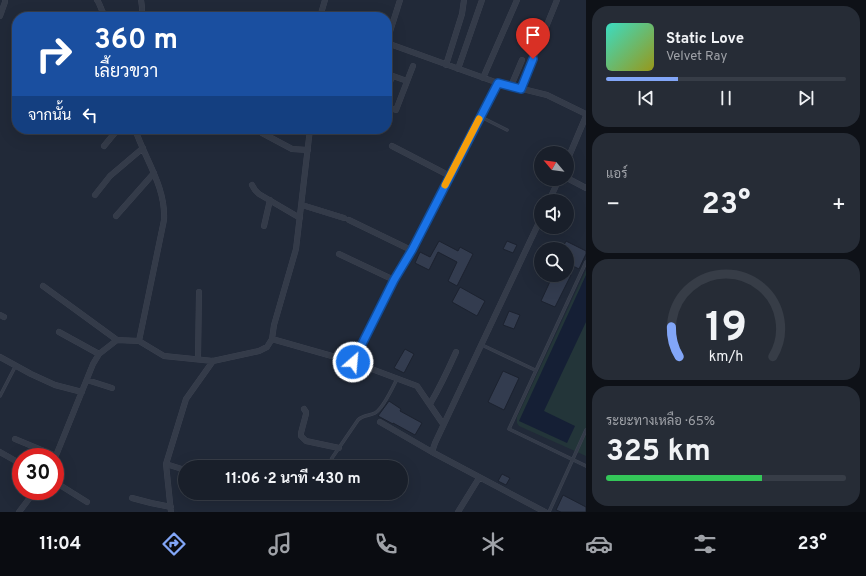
<!DOCTYPE html>
<html lang="th">
<meta charset="utf-8">
<style>
:root{--surface:#191f2a;--page:#262c36;--text:#f1f3f6;--muted:#9fa2a8;--line:#373d47;--accent:#82a6f7}
body{margin:0;font-family:Overpass,Sarabun,sans-serif;background:var(--page);color:var(--text);height:100vh;display:flex;flex-direction:column;font-size:15px;white-space:nowrap}
*{box-sizing:border-box;margin:0}
p{font-size:13px;color:var(--muted)}
.icon{flex:none;width:22px;height:22px;fill:none;stroke:currentColor;stroke-width:2;stroke-linecap:round;stroke-linejoin:round}
.map{position:relative;flex:1;overflow:hidden}
.drawer{display:flex;flex-direction:column;gap:6px;padding:6px;background:#0e1117;width:280px}
.drawer>*{flex:none}
.top-card{position:absolute;left:12px;top:12px;width:380px;height:122px;border-radius:16px;box-shadow:0 4px 16px #0002,0 0 0 1px var(--line);background:#1a4fa0;color:#fff;overflow:hidden}
.needle{width:26px;rotate:299deg}
.fabs{position:absolute;left:534px;top:146px;display:grid;gap:8px}
.fabs a{display:grid;place-items:center;width:40px;height:40px;border-radius:50%;background:var(--surface);box-shadow:0 4px 16px #0002,0 0 0 1px var(--line);font-size:20px}
.speed{position:absolute;left:12px;top:448px;display:flex;gap:8px;font-size:20px;font-weight:700;text-align:center}
.speed>*{display:grid;place-content:center;width:52px;height:52px;border-radius:50%;background:var(--surface);box-shadow:0 4px 16px #0002,0 0 0 1px var(--line);line-height:1}
.speed .limit{border:6px solid #d22;background:#fff;color:#111}
.pin{position:absolute;display:grid;place-items:center;width:34px;height:34px;color:#fff;margin:-41px -17px;border-radius:50% 50% 50% 0;rotate:-45deg;box-shadow:0 0 4px #0007}
.pin .icon{rotate:45deg}
.me{position:absolute;width:44px;margin:-22px;rotate:27deg;stroke-linejoin:round;filter:drop-shadow(0 0 3px #0008)}
.turn{display:flex;align-items:center;gap:14px;height:84px;padding:0 16px;font-size:18px}
.turn .icon{width:52px;height:52px;stroke-width:2.5}
.turn b{display:block;font-size:28px;line-height:34px}
.then{display:flex;align-items:center;height:38px;padding:0 16px;background:#0003;gap:8px;font-size:15px}
.big{font-size:30px;font-weight:700;line-height:1.1}
.drawer .card{flex:1;display:flex;flex-direction:column;justify-content:center;gap:6px;min-width:0;padding:0 14px;border-radius:16px;background:var(--page)}
.drawer .dial{align-items:center;gap:0}
.dial svg{height:104px;overflow:visible;fill:none;stroke:var(--line);stroke-width:7;stroke-linecap:round;text-anchor:middle}
.dial text{fill:var(--text);stroke:none}
.song{display:flex;align-items:center;gap:12px}
.cover{width:48px;height:48px;border-radius:6px;background:linear-gradient(135deg,hsl(170 70% 55%),hsl(60 70% 35%))}
.played{height:4px;border-radius:2px;background:linear-gradient(90deg,var(--accent) 30%,var(--line) 30%)}
.keys{display:flex;justify-content:space-around;direction:ltr}
.heat{display:flex;justify-content:space-between;align-items:center;font-size:22px;direction:ltr}
.charge{height:6px;border-radius:3px;background:linear-gradient(90deg,#34c759 65%,var(--line) 0)}
.trip{position:absolute;left:178px;top:460px;width:230px;height:40px;border-radius:20px;background:var(--surface);box-shadow:0 4px 16px #0002,0 0 0 1px var(--line);font-weight:700;line-height:40px;text-align:center}
.tabs{display:flex;height:64px;justify-content:space-around;align-items:center;background:#0a0c11;color:var(--muted)}
.tabs .icon{width:28px;height:28px}
.tabs .on{color:var(--accent)}
.tabs b{font-size:18px;color:var(--text)}
main{display:flex;flex:1;min-height:0}
.map>svg:first-child{display:block}
.green{fill:#233539}
.water{fill:#151f35}
.building{fill:#333c4f;stroke:#1c222f}
.lines{fill:none;stroke-linecap:round;stroke-linejoin:round}
.lane-casing{stroke:#3e4452;stroke-width:3.5}
.street-casing{stroke:#3e4452;stroke-width:6}
.lane{stroke:#343b49;stroke-width:2.5}
.street{stroke:#343b49;stroke-width:5.5}
.route-casing{stroke:#114b97;stroke-width:10}
.route{stroke:#1a73e8;stroke-width:7}
.slow{stroke:#f59e0b;stroke-width:7}
</style>
<main>
<div class="map">
<svg width="586" height="512" viewBox="0 0 586 512">
<rect width="100%" height="100%" fill="#212938"/>
<!-- green -->
<path class="green" d="M586 270V456L519 426 517 423V417Z"/>
<!-- water -->
<path class="water" d="M586 275V322L544 411 575 426 567 443 519 421Z"/>
<!-- building -->
<path class="building" d="M439 241 458 251 460 247 473 254 457 286 448 281 457 262 438 252 429 270 415 263 420 252 430 257Z
M507 241 517 245 513 253 503 249Z
M566 241 586 251V254L579 269 567 263V249H562Z
M553 275H571L555 307 541 301Z
M460 287 485 301 477 316 452 302Z
M509 311 520 315 514 329 503 325Z
M405 349 414 354 404 373 394 368Z
M503 371 519 378 504 410 488 402Z
M389 401 401 409 400 411 422 423 415 435 393 423V424L378 416Z
M502 474 510 478 506 485 498 481Z
M563 495 586 507V512H561L556 510Z"/>
<g class="lines">
<defs>
<path id="lane" d="M481 117 507 130
M586 262 509 429 586 466
M482 345 535 370
M0 396 15 367
M328 467 332 458 358 420C363 415 369 416 375 413 383 409 393 387 397 379
M549 512 586 430"/>
<path id="street" d="M97 0C101 5 101 12 106 17
M141 0 142 7V17
M0 16 5 2V0
M320 17 325 0
M387 41 400 0
M446 65 462 14 464 0
M458 69 482 0
M483 78 517 0
M498 83 547 95 586 114
M511 86 522 60
M387 89 392 77 393 76 407 81
M521 89 557 0
M387 107 396 110 413 66
M135 129C145 159 166 187 164 220L139 341
M310 129 296 249 274 325 272 339 353 362 417 386 443 424
M262 133 292 149 308 150
M104 146 118 129
M392 146 450 176
M567 161 586 116
M567 178 586 188
M252 185 255 190 259 194 300 218
M95 195 110 176 143 148
M549 201 559 179
M302 205 344 218
M116 216 154 173
M541 218 435 443 432 452 545 512
M349 220 411 250
M264 226 270 200
M339 254 394 280
M43 286 117 340
M0 315 4 317
M59 332 99 354
M0 357 31 374 55 385 82 392
M198 359 199 292
M353 362 394 280 411 250 498 83 387 43
M87 380 112 388
M430 404C440 387 448 370 456 352
M304 409 306 412V414L301 433V436L306 441 339 448
M380 422 432 452
M15 439 56 456
M0 452 21 464
M55 458 93 364 99 354 117 340 139 341 164 356 213 361 259 351 267 347 272 339
M166 464 185 470
M55 482 87 502
M132 498 151 503 171 507
M19 512 35 491
M171 512 166 464 186 399 213 361
M458 512 479 478"/>
</defs>
<!-- lane casing -->
<use href="#lane" class="lane-casing"/>
<!-- street casing -->
<use href="#street" class="street-casing"/>
<!-- lane -->
<use href="#lane" class="lane"/>
<!-- street -->
<use href="#street" class="street"/>
</g>
<g class="lines">
<defs>
<path id="route" d="M353 362 394 280 412 250 498 83 521 89 533 59"/>
</defs>
<!-- route casing -->
<use href="#route" class="route-casing"/>
<!-- route -->
<use href="#route" class="route"/>
<!-- slow -->
<path class="slow" d="M445 185 479 119"/>
</g>
</svg>
<div class="fabs">
<a><svg class="needle" viewBox="-14 -14 28 28"><path d="M0-13l5 13h-10z" fill="#e53935"/><path d="M0 13l5-13h-10z" fill="#9fa2a8"/></svg></a>
<a><svg class="icon" aria-label="sound" viewBox="0 0 24 24"><path d="M4 9h4l5-4v14l-5-4H4zM17 9q2 3 0 6"/></svg></a>
<a><svg class="icon" aria-label="search" viewBox="0 0 24 24"><circle cx="10" cy="10" r="6"/><path d="M15 15l6 6"/></svg></a>
</div>
<div class="speed"><div class="limit">30</div></div>
<div class="pin" style="left:533px;top:59px;background:#d93025"><svg class="icon" aria-label="arrive" viewBox="0 0 24 24"><path d="M6 21V4h12l-3 4 3 4H6"/></svg></div>
<svg class="me" style="left:353px;top:362px" viewBox="-20 -20 40 40"><circle r="17" fill="#1a73e8" stroke="#fff" stroke-width="3"/><path d="M0-11L8 9 0 5-8 9z" fill="#fff"/></svg>
<div class="trip">11:06 · 2 นาที · 430 m</div>
<div class="top-card">
<div class="turn"><svg class="icon" aria-label="right" viewBox="0 0 24 24"><path d="M7 20v-9h11M14 6l5 5-5 5"/></svg><div><b>360 m</b>เลี้ยวขวา</div></div>
<div class="then">จากนั้น<svg class="icon" aria-label="left" viewBox="0 0 24 24"><path d="M17 20v-9H6M10 6l-5 5 5 5"/></svg></div>
</div>
</div>
<section class="drawer">
<div class="card">
<div class="song"><i class="cover"></i><div><b>Static Love</b><p>Velvet Ray</p></div></div>
<div class="played"></div>
<div class="keys"><svg class="icon" aria-label="previous" viewBox="0 0 24 24"><path d="M18 5L8 12l10 7zM5 5v14"/></svg><svg class="icon" aria-label="pause" viewBox="0 0 24 24"><path d="M8 5v14M16 5v14"/></svg><svg class="icon" aria-label="next" viewBox="0 0 24 24"><path d="M6 5l10 7-10 7zM19 5v14"/></svg></div>
</div>
<div class="card"><p>แอร์</p>
<div class="heat"><a>−</a><b class="big">23°</b><a>+</a></div>
</div>
<div class="card dial"><svg viewBox="0 0 100 80">
<path d="M14 69A42 42 0 1 1 86 69"/>
<path d="M14 69A42 42 0 0 1 8 46" stroke="#82a6f7"/>
<text x="50" y="56" font-size="32" font-weight="700">19</text>
<text x="50" y="72" font-size="11">km/h</text>
</svg></div>
<div class="card"><p>ระยะทางเหลือ · 65%</p><b class="big">325 km</b><div class="charge"></div></div>
</section>
</main>
<nav class="tabs">
<b>11:04</b>
<svg class="icon on" aria-label="directions" viewBox="0 0 24 24"><path d="M12 3l9 9-9 9-9-9zM9 14v-3h6M13 9l2 2-2 2"/></svg>
<svg class="icon" aria-label="music" viewBox="0 0 24 24"><path d="M9 18V5l10-2v13"/><circle cx="6" cy="18" r="3"/><circle cx="16" cy="16" r="3"/></svg>
<svg class="icon" aria-label="phone" viewBox="0 0 24 24"><path d="M5 4h4l2 5-3 2q2 4 5 5l2-3 5 2v4C11 20 4 13 5 4z"/></svg>
<svg class="icon" aria-label="climate" viewBox="0 0 24 24"><path d="M12 3v18M4 7l16 10M4 17L20 7"/></svg>
<svg class="icon" aria-label="car" viewBox="0 0 24 24"><path d="M5 17H2v-5l4-1 3-4h7l3 4 3 1v5h-3M9 17h6M6 11h13"/><circle cx="7" cy="17" r="2"/><circle cx="17" cy="17" r="2"/></svg>
<svg class="icon" aria-label="filters" viewBox="0 0 24 24"><path d="M4 7h16M4 17h16"/><circle cx="9" cy="7" r="2"/><circle cx="15" cy="17" r="2"/></svg>
<b>23°</b>
</nav>
